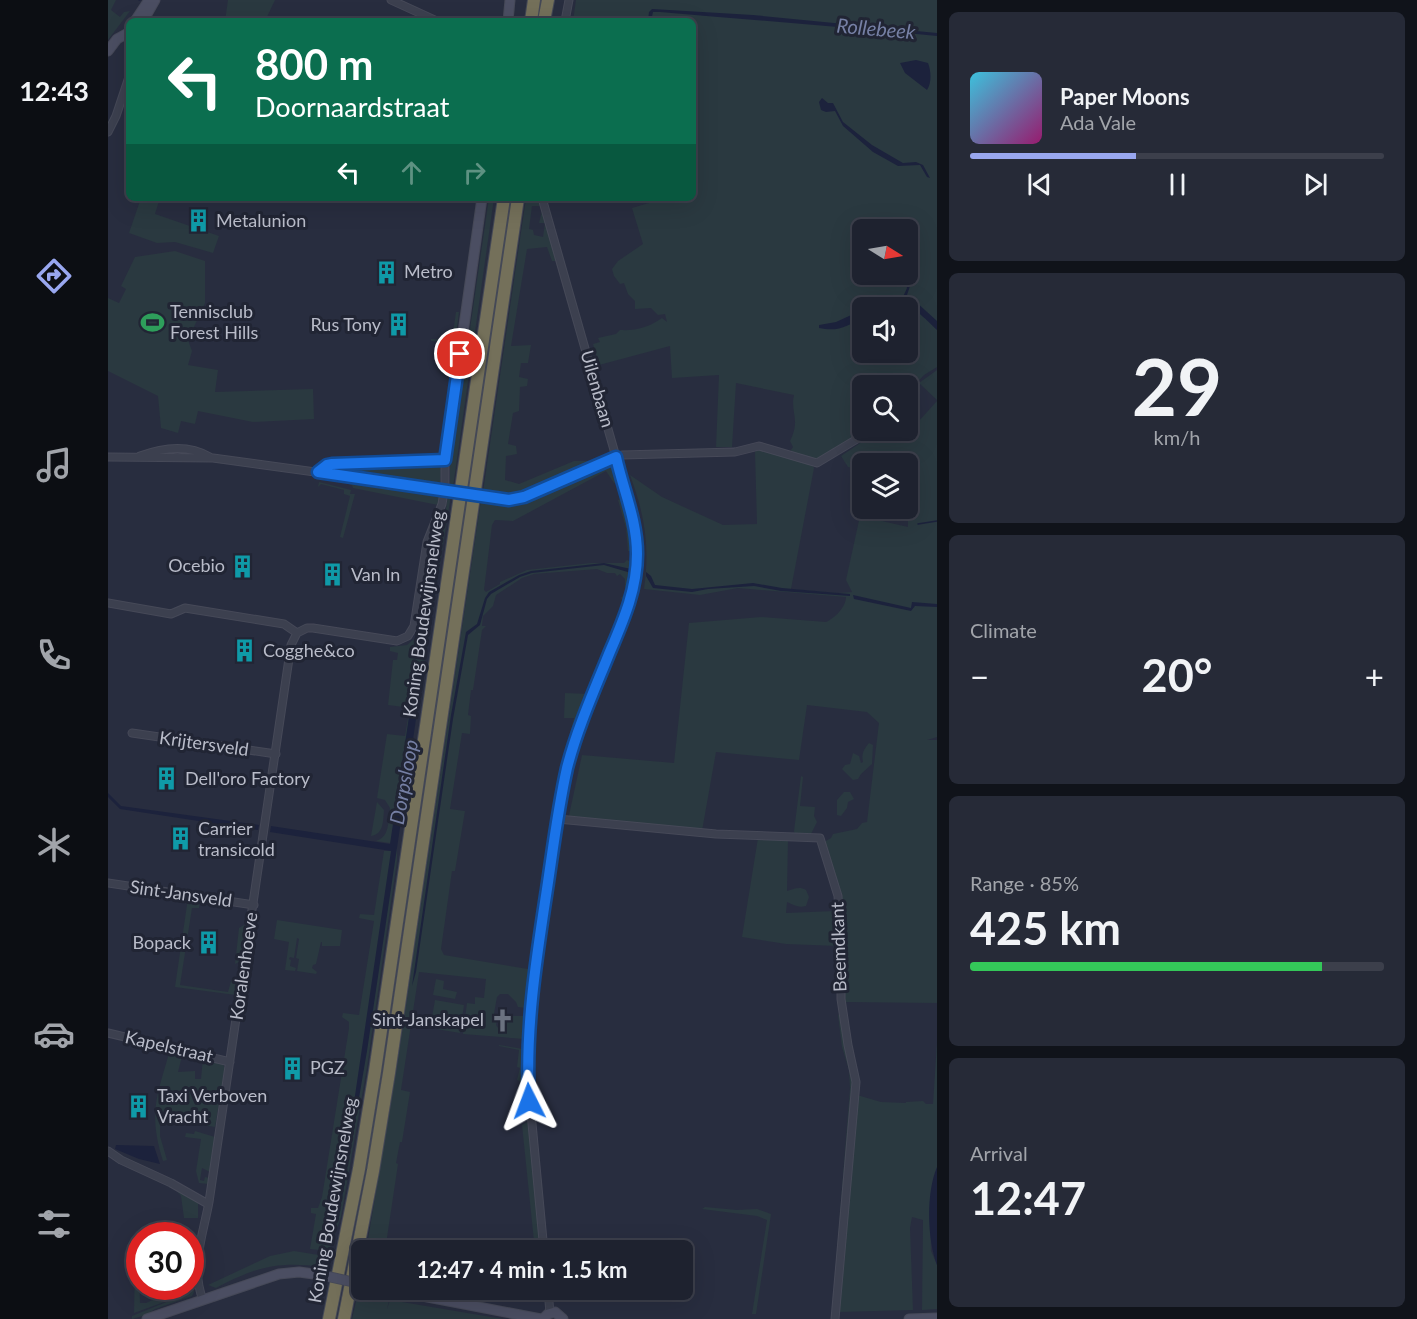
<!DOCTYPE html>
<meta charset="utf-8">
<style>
:root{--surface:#1e222f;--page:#262a37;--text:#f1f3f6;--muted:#a1a4aa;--line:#3c3f4b;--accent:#99a7ef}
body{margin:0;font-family:Lato,sans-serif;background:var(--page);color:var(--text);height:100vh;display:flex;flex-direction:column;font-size:22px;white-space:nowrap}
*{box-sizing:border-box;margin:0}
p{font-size:20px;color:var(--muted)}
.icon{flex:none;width:33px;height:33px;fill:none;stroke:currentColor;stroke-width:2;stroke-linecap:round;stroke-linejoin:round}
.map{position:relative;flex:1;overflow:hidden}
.sheet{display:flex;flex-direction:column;gap:12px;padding:12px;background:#10131a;width:480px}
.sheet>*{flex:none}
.banner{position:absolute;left:18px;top:18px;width:570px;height:183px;border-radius:9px;box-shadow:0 6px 24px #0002,0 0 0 2px var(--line);background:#0b6e4f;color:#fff;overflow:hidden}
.needle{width:39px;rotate:101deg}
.tools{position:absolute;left:744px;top:219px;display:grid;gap:12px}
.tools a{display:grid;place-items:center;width:66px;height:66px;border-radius:9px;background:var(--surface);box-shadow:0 6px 24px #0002,0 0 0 2px var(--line);font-size:30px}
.speed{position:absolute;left:18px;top:1222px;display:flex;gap:12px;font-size:30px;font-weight:700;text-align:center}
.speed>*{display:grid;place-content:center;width:78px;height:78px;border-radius:50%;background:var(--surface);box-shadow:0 6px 24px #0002,0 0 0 2px var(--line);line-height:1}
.speed .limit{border:9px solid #d22;background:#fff;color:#111}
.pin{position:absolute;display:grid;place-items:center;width:51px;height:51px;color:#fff;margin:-26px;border:3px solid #fff;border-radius:50%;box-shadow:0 2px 6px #0007}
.me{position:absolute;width:66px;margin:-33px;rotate:357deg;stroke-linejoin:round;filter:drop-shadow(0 0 4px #0008)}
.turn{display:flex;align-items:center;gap:21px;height:126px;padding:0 30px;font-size:27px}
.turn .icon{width:78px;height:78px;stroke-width:2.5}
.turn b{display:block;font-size:42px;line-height:51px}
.lanes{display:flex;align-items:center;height:57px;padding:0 30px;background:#0003;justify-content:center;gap:30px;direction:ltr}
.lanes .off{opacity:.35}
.big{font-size:45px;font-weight:700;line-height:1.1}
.sheet .tile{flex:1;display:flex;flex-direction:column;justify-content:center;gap:9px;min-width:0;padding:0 21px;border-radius:9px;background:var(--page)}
.sheet .dial{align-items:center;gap:0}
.dial b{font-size:78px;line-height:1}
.song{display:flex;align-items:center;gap:18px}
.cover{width:72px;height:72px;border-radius:9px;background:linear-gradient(135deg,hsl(190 70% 55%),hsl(320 70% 35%))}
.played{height:6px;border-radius:3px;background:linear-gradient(90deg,var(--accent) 40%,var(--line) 40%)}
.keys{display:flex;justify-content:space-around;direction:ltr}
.heat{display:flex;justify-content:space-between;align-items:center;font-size:33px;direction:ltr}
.charge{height:9px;border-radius:4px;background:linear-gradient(90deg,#34c759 85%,var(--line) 0)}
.trip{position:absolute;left:243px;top:1240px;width:342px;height:60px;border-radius:9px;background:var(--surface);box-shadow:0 6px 24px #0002,0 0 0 2px var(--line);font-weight:700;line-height:60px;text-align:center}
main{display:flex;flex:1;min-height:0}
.tab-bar{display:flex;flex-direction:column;width:108px;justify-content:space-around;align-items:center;background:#0c0e13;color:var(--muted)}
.tab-bar .icon{width:42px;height:42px}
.tab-bar .active{color:var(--accent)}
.tab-bar b{font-size:27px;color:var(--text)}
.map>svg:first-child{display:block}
.green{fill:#2a3940;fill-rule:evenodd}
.water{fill:#1c223c}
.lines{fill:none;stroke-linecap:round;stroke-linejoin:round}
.stream{stroke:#1c223c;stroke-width:1.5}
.street-casing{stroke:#464958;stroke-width:9}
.secondary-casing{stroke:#464958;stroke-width:11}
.highway-casing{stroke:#444856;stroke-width:14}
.street{stroke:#3c404f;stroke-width:7}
.secondary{stroke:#4b4e62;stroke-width:9}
.highway{stroke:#74705a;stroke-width:12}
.street-bridge-casing{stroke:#464958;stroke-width:9;stroke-linecap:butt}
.secondary-bridge-casing{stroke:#464958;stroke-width:11;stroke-linecap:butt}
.street-bridge{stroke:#3c404f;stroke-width:7}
.secondary-bridge{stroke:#4b4e62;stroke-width:9}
.route-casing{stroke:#114b97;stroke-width:15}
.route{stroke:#1a73e8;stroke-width:10}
.labels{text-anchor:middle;stroke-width:6;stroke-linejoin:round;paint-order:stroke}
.poi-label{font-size:18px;fill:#b9bcc9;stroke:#212534;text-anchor:start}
.street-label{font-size:18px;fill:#b9bcc9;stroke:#212534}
.water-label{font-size:20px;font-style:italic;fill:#7680a5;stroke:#212534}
</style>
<main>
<nav class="tab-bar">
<b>12:43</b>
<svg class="icon active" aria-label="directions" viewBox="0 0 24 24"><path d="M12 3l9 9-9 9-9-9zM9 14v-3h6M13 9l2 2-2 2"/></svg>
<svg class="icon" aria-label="music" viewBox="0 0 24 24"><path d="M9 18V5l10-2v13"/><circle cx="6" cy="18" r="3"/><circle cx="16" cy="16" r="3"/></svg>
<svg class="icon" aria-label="phone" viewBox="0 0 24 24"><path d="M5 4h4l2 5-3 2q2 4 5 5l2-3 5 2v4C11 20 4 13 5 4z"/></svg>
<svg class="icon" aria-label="climate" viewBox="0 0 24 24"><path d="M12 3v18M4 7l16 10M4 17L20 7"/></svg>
<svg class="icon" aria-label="car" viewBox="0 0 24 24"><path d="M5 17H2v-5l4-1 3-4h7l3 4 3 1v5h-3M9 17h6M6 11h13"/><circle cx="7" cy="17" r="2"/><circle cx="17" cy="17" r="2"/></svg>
<svg class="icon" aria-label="filters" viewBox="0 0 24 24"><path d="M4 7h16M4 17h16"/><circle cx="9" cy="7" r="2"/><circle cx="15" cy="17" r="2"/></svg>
</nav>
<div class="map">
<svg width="829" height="1319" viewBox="0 0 829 1319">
<rect width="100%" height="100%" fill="#282d3f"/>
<!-- green -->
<path class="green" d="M0 0H8L3 10 12 17 16 12 22 11 0 40Z
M120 0H167L157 21H117Z
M468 0H829V367L816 375 800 392V386H754V430L759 431 715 459 705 460 681 453 685 447 682 441C693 419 682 413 686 395L628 383 624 447H608L611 375 564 378 562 346 491 365 485 344 492 342 490 338 508 334 512 330C527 331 542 327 554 318L559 322 557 314 550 315 543 308 527 309V301L520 294 516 283 512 284 506 276 504 269 510 261 535 244 524 208 541 203 540 198H585V21H465ZM754 230H800V274H754ZM754 308H800V352H754Z
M33 198H52L47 214 111 236 105 253 67 242 49 243 21 233Z
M381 198H386L345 487 342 486V457L349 398H352Z
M418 198H431L432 206H424L421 229 425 230 426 235 435 237 437 223H431L434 211 448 261H444L439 247 419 249 403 346 423 345 420 363H413L411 377 420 379 419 386 412 387 411 411 405 413 400 444 408 446 409 454 398 456 397 480 411 484 466 461H481V464L412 494 395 495 375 492Z
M67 251 97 261V303L80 340 84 351 80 365 110 370 107 392 205 389 206 419 145 422 90 411 87 424 73 421 70 433 53 428 50 396 0 371V298L11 303 18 289 13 286 27 257Z
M348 312H351L346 350 332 348 333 342 323 341V339L344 340Z
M829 370V400L811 383Z
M829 401V737L819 740H829V1003L737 1002 731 894 716 842 723 838 725 834 749 829 754 823 759 822 771 723 759 712 699 705 691 760 608 752 594 831 460 820 474 755 566 763 581 623 653 617 718 622C727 618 738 607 738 597L630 588 592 595 536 589C542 546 537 516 522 475L554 497 615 525 649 524 647 452 652 447 704 465 706 468 683 589 730 593 744 592 738 580 752 516 800 527V464H754V470L740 467 733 456 767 433 765 431 767 432 778 431 791 443Z
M330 464 333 470 332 486 225 470V468Z
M503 464 511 484 506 483 498 471 405 521 387 520 384 525 376 590 378 592 392 584V582L419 570 483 563H516L519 560 525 563 522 591 516 604 513 598 517 593V579L512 574 509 576 507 573H499L489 569 426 574 414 578 388 595 385 606 375 616 374 626H378L374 630 365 690H363L360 715 363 716 362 734 354 733 342 809 357 811 347 871H344L333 949 336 955 420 969 421 980 418 1008 410 1007 408 1002 400 994H392L389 997 385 1019 389 1020 388 1025 390 1028 394 1029 397 1026 399 1016H417L416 1039 355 1034 359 1003 367 1004V997L376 998 378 979 311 972 293 1090 302 1092 294 1142H292L288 1163 290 1164 277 1251H258L288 1073 373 500 401 504 414 503 496 465Z
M226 477 332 494 330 505 245 488 244 485 223 479Z
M211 482 243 490 242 494H247L235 538 232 537 242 496 236 494V490L213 484 210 487Z
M340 495H343L289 838V861L259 1067 233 1217 221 1251 202 1249 208 1214 203 1213V1208H210L214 1197 241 1028V1022L234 1017 235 1013 251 1015 266 921 251 918 252 914 266 915 276 851H282V843L268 841C282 837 280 821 282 808L277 800 269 798 279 734 297 736 301 712 303 711V708L280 705 285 660H289L290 653 282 651V647L299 645 311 635 324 543 338 508Z
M515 498C520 513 529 536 523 551H520L518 528 510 500Z
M457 693 481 694 462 744 459 745 466 718H456Z
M761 743 765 745 764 764 753 774 750 779 745 780 734 769 737 765 742 764 745 753 751 756 753 763 755 762C753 754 756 749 761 743Z
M693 776 695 777 692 806 707 807 706 816 709 822 702 836 687 835 686 831Z
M736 792H742L746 799 740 802 739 808 733 816 729 815V800Z
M269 802 276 810C275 821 276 834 263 836Z
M650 838 680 839 679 891C686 889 691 886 698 890L701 897 698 906C690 908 686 905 679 902L678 913 727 911 730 946 678 944 634 937Z
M80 898 92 900 91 908H84L72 985 120 992 124 978H128L130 980 128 995 67 987Z
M169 920 234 930 232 946H214V942H213L208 964 205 965 204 968 209 972 208 974 189 971 191 959 188 958 191 939 189 938 186 958 182 957 181 959 183 960 182 966 188 968 187 971 177 970 181 942 166 939Z
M136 925 138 927 133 961 127 964 131 928Z
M328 979 336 981 335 989 349 992 347 999 325 995Z
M327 1000 356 1005 352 1033 322 1028Z
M730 1015H734L745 1080 726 1312H724L742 1089 741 1070 734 1047Z
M829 1042V1181L822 1217 823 1251 829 1265V1309L814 1310 815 1220 804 1217 802 1228 805 1310 730 1312 749 1095 773 1102 798 1103V1102L815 1101 818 1104H825Z
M391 1045 415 1049 417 1095 409 1102 412 1081 409 1080 412 1068 409 1067 411 1050 391 1046Z
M62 1050 75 1052 70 1072 87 1071V1079H93L95 1058 114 1063 117 1068 107 1127 69 1121 67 1117 52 1121V1136L59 1160 55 1161C40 1113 49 1096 62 1050Z
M419 1122 420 1123 433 1251H427L414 1125Z
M87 1131 107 1137 102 1172 94 1168 92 1180 96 1181 97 1177 101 1178 100 1184 91 1183 88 1171 93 1139 77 1137 78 1133 86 1134Z
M66 1188 90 1203V1218H76L73 1196Z
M597 1207 629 1210 649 1209 663 1214 648 1314H644L659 1220 649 1216 594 1209Z
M88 1237 83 1264 86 1292 84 1296 47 1309 38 1315 24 1319V1316L78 1294 26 1313 27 1265 31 1264 32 1303H38L67 1290 68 1287H82L83 1238Z
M186 1251 217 1256 215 1267C169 1261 148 1267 108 1288L100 1285 162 1256Z
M250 1293 281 1300 279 1309 282 1300 395 1319H244Z"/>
<!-- water -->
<path class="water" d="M544 9 645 15 829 33V36C737 27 645 20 552 12H545L543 21H540L541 12Z
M808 60 820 63C823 70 824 83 819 90L797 73 792 63Z
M714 98 720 103H725L735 122 764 145 795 163 808 162 815 165 822 178 819 177 812 165 790 166 765 152 735 126 727 111 718 112 713 110 711 102Z
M800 261 802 286 798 298 807 301 829 321V330C816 318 803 302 784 304 775 305 768 308 760 307 771 300 782 296 795 297L799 288 796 275 800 274Z
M754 310V316C741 327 729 332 711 328V325L728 322Z
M496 563 523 569V573L496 565 424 573 412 577 383 594 379 599 372 625 360 635 345 719 308 972 304 986 343 715 358 632 369 624 377 598 381 592 411 575 423 571Z
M538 572 543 576 547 585 584 589 645 583 674 588 742 594V596L673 591 646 586 600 589 584 592 545 588 538 576Z
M745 595 803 608 804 602 829 604V607L807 606 803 611 746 599Z
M313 662 316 665 259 1051 230 1221 227 1217 244 1116 283 851 162 832 163 826 282 844 309 663Z
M0 793 13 806 151 825 150 830 12 809 0 797Z
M8 1145 46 1146 52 1164 31 1159 7 1149Z
M829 1167V1265C819 1239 818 1193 829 1167Z"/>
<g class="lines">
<!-- stream -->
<path class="stream" d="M31 0H32
M810 524 829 521"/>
<defs>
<path id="street" d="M283 0 329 21
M457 21 461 0
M0 132 8 116 21 77
M434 198 522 506 527 531 529 554 525 592 518 615 479 709 459 769 451 811 424 995 419 1044 420 1081 436 1251
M32 456C56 447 80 444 102 457
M0 457 105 458 324 488
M395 499 416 497 501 459 514 455 627 452 651 446 709 463 764 430
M0 603 63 614 77 608 176 624 189 633
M189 633 199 628H205L289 641 300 636 306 626 319 542 334 504 337 486V460L224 464 219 465 210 472
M24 733 168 754
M450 819 608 834 712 838 730 896 733 955V999L740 1045 748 1082 727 1319
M0 883 146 905
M0 1033 122 1062
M0 1151 13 1160 63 1183 100 1204
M440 1290 442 1313
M95 1300C82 1267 95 1235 101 1202L183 645 189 633"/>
<path id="secondary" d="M27 21 41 0
M35 21 47 0
M400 21 402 0
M0 51 9 39 20 33
M337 460 374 198
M283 1290 433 1319
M39 1319 171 1274 191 1272 213 1275
M435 1319 440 1314 447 1312 455 1319
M801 1319 829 1318"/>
<path id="highway" d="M423 21 426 0
M436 21 440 0
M221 1319 251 1169 267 1071 396 198
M236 1319 265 1171 281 1073 410 198"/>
</defs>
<!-- street casing -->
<use href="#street" class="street-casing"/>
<!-- secondary casing -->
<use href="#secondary" class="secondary-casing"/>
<!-- highway casing -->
<use href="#highway" class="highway-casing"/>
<!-- street -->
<use href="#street" class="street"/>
<!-- secondary -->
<use href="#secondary" class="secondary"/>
<!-- highway -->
<use href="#highway" class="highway"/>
<defs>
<path id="street-bridge" d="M324 488 395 499"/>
<path id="secondary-bridge" d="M213 1275 254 1284"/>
</defs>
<!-- street-bridge casing -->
<use href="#street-bridge" class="street-bridge-casing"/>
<!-- secondary-bridge casing -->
<use href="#secondary-bridge" class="secondary-bridge-casing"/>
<!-- street-bridge -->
<use href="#street-bridge" class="street-bridge"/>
<!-- secondary-bridge -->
<use href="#secondary-bridge" class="secondary-bridge"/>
</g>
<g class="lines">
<defs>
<path id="route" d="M352 354 337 460 224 464 219 465 210 472 401 500 416 497 508 457C515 489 529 520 529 554 529 590 515 621 501 654 486 691 469 729 459 768 450 808 445 849 439 889 428 960 417 1029 421 1101"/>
</defs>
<!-- route casing -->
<use href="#route" class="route-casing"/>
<!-- route -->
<use href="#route" class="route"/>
</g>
<!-- icons -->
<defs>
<symbol id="building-bare" viewBox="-9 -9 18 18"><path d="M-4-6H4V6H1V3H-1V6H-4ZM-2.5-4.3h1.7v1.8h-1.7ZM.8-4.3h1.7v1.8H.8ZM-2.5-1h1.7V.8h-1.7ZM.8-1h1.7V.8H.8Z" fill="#0f9aa8" stroke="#212534" stroke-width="2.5" paint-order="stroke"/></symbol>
<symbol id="stadium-bare" viewBox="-9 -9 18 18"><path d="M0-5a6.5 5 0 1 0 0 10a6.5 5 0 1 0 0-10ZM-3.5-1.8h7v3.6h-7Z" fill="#2e9e5b" stroke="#212534" stroke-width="2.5" paint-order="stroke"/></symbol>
<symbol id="church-bare" viewBox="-9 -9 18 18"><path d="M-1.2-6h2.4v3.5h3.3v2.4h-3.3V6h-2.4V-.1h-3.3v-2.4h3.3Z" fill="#6b7280" stroke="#212534" stroke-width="2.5" paint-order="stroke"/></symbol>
</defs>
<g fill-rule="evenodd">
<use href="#building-bare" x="74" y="204" width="33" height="33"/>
<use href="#building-bare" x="262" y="256" width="33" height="33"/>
<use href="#stadium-bare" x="28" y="306" width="33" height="33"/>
<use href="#building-bare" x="274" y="308" width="33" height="33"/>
<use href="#building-bare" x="118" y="550" width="33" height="33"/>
<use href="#building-bare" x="208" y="558" width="33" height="33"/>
<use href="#building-bare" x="120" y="634" width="33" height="33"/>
<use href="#building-bare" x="42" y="762" width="33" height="33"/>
<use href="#building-bare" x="56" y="822" width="33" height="33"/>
<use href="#building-bare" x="84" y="926" width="33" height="33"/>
<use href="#church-bare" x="378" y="1004" width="33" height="33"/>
<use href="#building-bare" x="168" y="1052" width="33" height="33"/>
<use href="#building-bare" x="14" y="1090" width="33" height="33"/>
</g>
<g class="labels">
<!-- poi labels -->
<g class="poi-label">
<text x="108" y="227">Metalunion</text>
<text x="296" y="278">Metro</text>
<text x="62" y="318">Tennisclub<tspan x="62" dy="21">Forest Hills</tspan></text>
<text x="273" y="331" text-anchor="end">Rus Tony</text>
<text x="117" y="572" text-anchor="end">Ocebio</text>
<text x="243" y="581">Van In</text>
<text x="155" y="657">Cogghe&amp;co</text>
<text x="77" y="785">Dell'oro Factory</text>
<text x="90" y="835">Carrier<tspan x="90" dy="21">transicold</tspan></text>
<text x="83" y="949" text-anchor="end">Bopack</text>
<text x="376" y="1026" text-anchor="end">Sint-Janskapel</text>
<text x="202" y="1074">PGZ</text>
<text x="49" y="1102">Taxi Verboven<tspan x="49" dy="21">Vracht</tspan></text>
</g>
<!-- street labels -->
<g class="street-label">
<text transform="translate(489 389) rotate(74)" y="6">Uilenbaan</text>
<text transform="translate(316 614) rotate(-82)" y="6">Koning Boudewijnsnelweg</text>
<text transform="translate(96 744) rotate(8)" y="6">Krijtersveld</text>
<text transform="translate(73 894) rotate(8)" y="6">Sint-Jansveld</text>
<text transform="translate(731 947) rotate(-92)" y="6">Beemdkant</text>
<text transform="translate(136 966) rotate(-82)" y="6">Koralenhoeve</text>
<text transform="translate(61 1047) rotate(13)" y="6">Kapelstraat</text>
<text transform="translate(225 1200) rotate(-80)" y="6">Koning Boudewijnsnelweg</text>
</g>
<!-- water labels -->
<g class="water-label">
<text transform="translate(768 29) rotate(5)" y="7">Rollebeek</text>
<text transform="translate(296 782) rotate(-80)" y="7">Dorpsloop</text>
</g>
</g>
</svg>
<div class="tools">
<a><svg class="needle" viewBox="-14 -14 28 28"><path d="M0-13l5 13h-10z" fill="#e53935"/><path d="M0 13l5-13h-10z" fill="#a1a4aa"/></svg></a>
<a><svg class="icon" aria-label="sound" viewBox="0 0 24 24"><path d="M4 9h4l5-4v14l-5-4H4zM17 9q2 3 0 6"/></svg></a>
<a><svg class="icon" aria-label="search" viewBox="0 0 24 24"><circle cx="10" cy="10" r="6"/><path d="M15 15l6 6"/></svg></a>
<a><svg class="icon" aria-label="layers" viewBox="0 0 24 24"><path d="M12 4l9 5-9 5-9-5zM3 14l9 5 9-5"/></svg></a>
</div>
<div class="speed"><div class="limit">30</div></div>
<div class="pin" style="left:352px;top:354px;background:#d93025"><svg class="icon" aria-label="arrive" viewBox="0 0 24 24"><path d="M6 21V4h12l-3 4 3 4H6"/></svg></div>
<svg class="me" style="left:421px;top:1101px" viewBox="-20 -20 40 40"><path d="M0-17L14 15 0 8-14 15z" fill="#1a73e8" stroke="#fff" stroke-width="4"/></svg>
<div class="trip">12:47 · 4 min · 1.5 km</div>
<div class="banner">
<div class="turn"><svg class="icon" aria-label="left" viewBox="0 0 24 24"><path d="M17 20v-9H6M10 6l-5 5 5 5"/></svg><div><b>800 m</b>Doornaardstraat</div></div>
<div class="lanes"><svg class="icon" aria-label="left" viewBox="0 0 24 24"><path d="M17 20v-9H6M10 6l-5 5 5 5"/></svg><svg class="icon off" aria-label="ahead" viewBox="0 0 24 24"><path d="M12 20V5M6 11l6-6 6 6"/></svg><svg class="icon off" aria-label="right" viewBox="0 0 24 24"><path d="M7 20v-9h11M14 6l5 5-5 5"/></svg></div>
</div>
</div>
<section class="sheet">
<div class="tile">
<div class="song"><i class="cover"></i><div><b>Paper Moons</b><p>Ada Vale</p></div></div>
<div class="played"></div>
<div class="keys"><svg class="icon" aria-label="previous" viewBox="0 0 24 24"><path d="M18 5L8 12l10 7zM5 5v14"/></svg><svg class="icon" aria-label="pause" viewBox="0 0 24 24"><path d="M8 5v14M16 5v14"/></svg><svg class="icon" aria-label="next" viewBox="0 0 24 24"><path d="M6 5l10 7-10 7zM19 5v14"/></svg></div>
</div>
<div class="tile dial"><b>29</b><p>km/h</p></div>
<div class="tile"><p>Climate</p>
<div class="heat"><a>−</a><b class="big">20°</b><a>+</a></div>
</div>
<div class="tile"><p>Range · 85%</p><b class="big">425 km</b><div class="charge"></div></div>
<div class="tile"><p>Arrival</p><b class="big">12:47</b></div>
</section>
</main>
